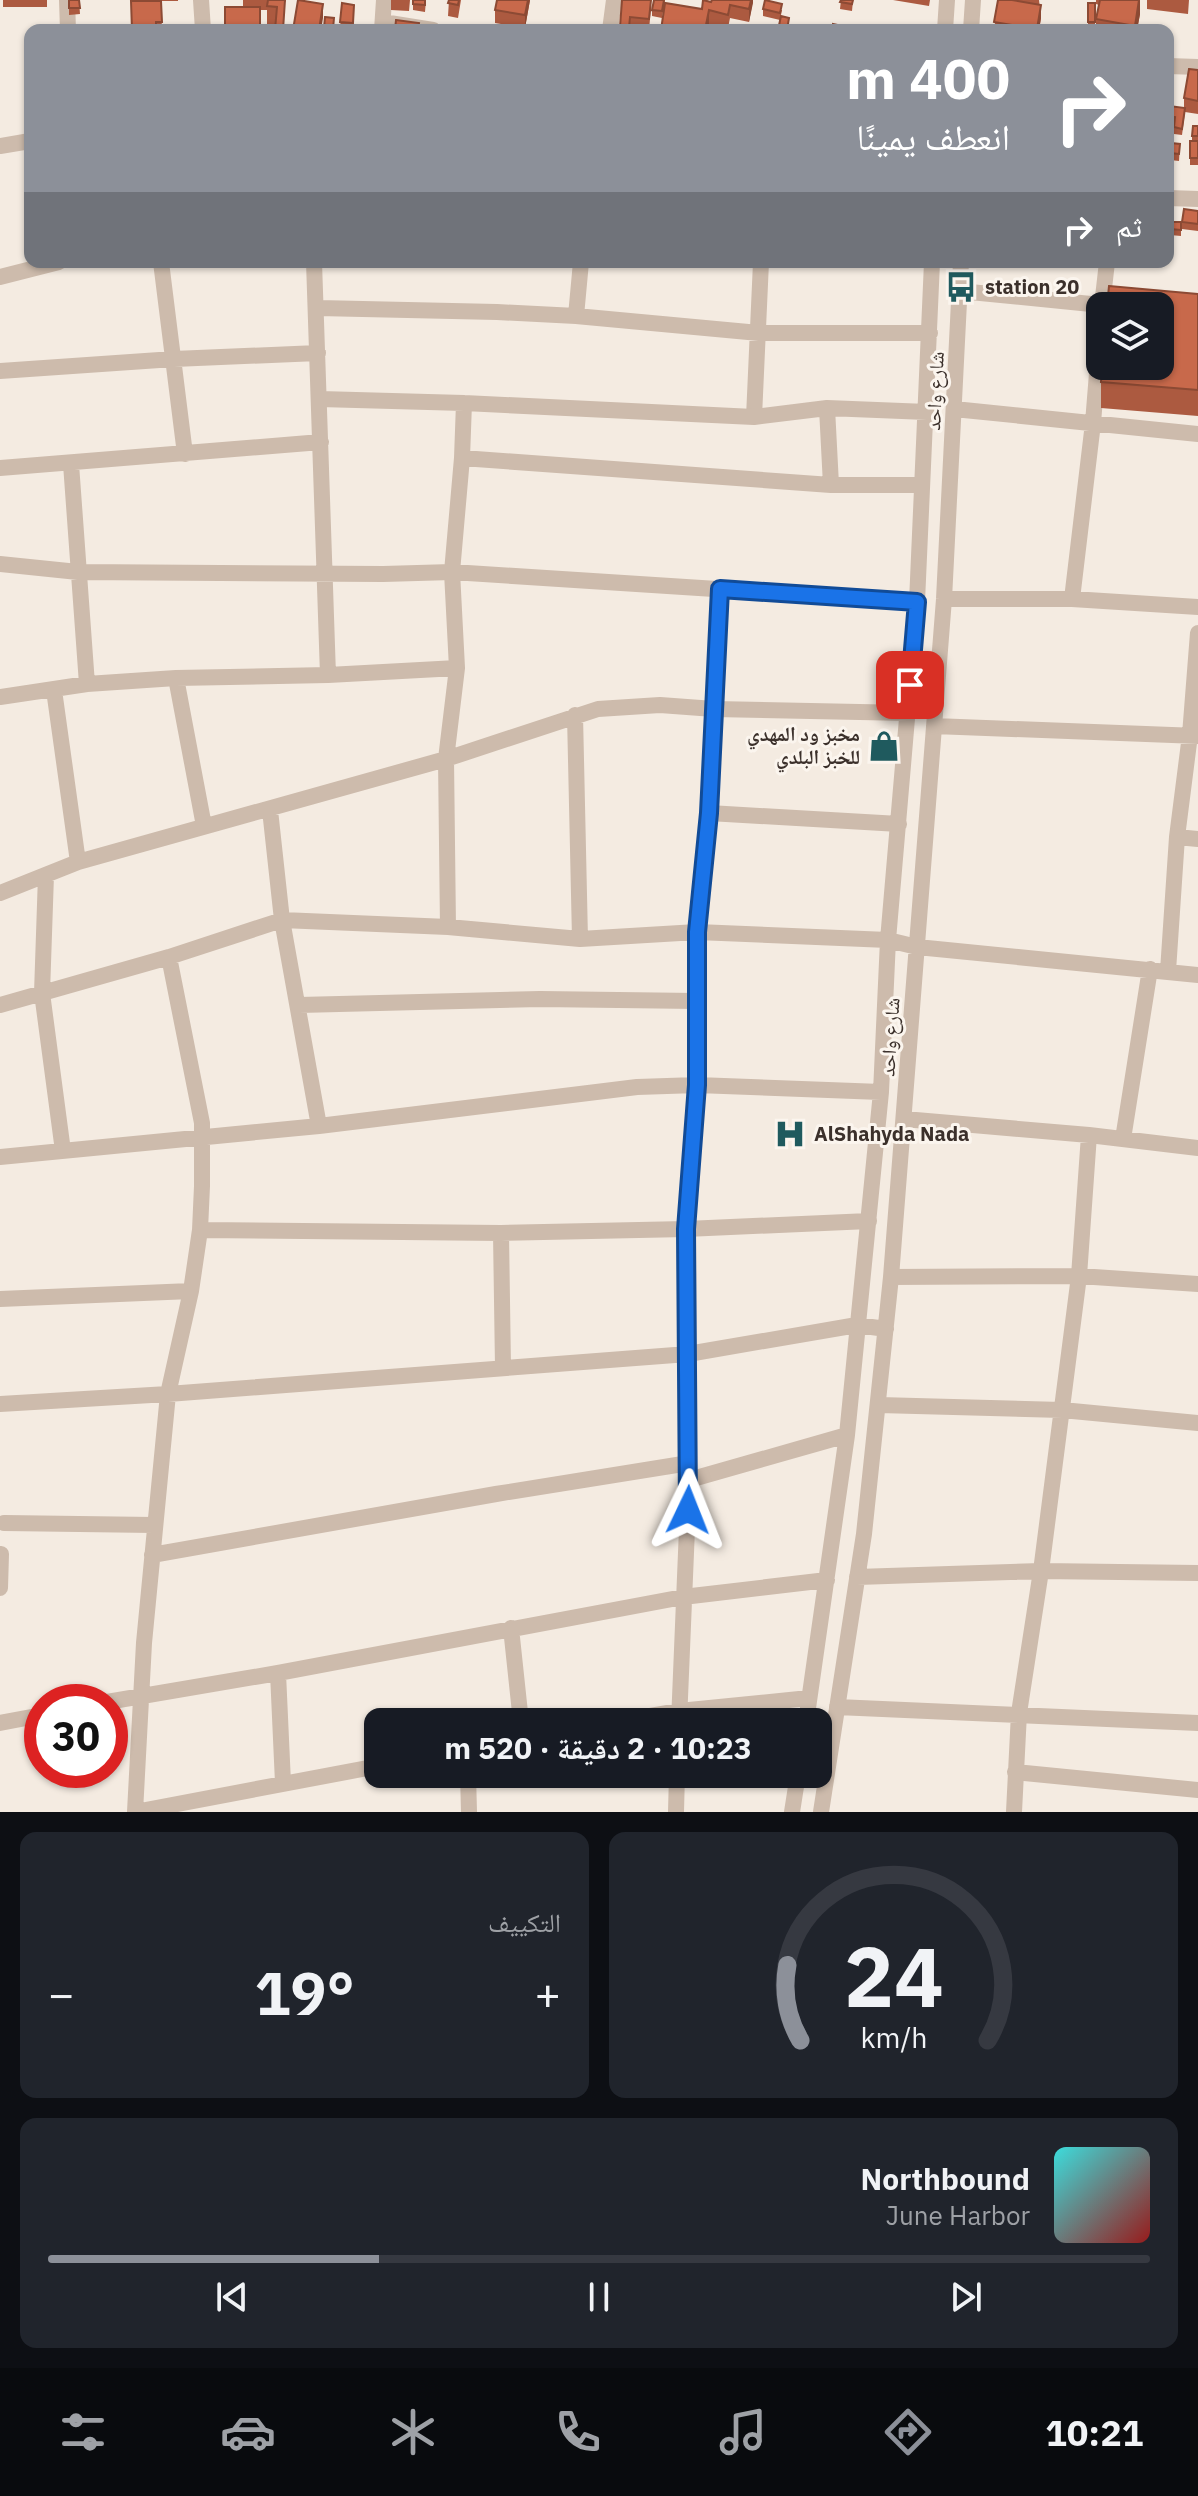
<!DOCTYPE html>
<html lang="ar">
<meta charset="utf-8">
<style>
:root{--surface:#171b24;--page:#20242c;--text:#f1f3f6;--muted:#9ea1a6;--line:#363941;--accent:#8c9099}
body{margin:0;font-family:"IBM Plex Sans","Noto Naskh Arabic",sans-serif;background:var(--page);color:var(--text);direction:rtl;height:100vh;display:flex;flex-direction:column;font-size:30px;white-space:nowrap}
*{box-sizing:border-box;margin:0}
p{font-size:26px;color:var(--muted)}
.icon{flex:none;width:44px;height:44px;fill:none;stroke:currentColor;stroke-width:2;stroke-linecap:round;stroke-linejoin:round}
.map{position:relative;height:1812px;overflow:hidden;direction:ltr}
.details{display:flex;flex-direction:column;gap:20px;padding:20px;background:#0d0f14;flex:1}
.details>*{flex:none}
.guide{position:absolute;left:24px;top:24px;width:1150px;height:244px;border-radius:16px;box-shadow:0 2px 6px #0004;direction:rtl;background:#8c9099;color:#fff;overflow:hidden}
.controls{position:absolute;left:1086px;top:292px;display:grid;gap:16px}
.controls a{display:grid;place-items:center;width:88px;height:88px;border-radius:16px;background:var(--surface);box-shadow:0 2px 6px #0004;font-size:40px}
.speed{position:absolute;left:24px;top:1684px;display:flex;gap:16px;font-size:40px;font-weight:700;text-align:center}
.speed>*{display:grid;place-content:center;width:104px;height:104px;border-radius:50%;background:var(--surface);box-shadow:0 2px 6px #0004;line-height:1}
.speed .limit{border:12px solid #d22;background:#fff;color:#111}
.pin{position:absolute;display:grid;place-items:center;width:68px;height:68px;color:#fff;margin:-34px;border-radius:16px;box-shadow:0 4px 12px #0006}
.me{position:absolute;width:88px;margin:-44px;rotate:2deg;stroke-linejoin:round;filter:drop-shadow(0 0 6px #0008)}
.turn{display:flex;align-items:center;gap:28px;height:168px;padding:0 32px;font-size:36px}
.turn .icon{width:104px;height:104px;stroke-width:2.5}
.turn b{display:block;font-size:56px;line-height:68px}
.then{display:flex;align-items:center;height:76px;padding:0 32px;background:#0003;gap:16px;font-size:30px}
.big{font-size:60px;font-weight:800;line-height:1.1}
.details .tile{flex:1;display:flex;flex-direction:column;justify-content:center;gap:12px;min-width:0;padding:0 28px;border-radius:16px;background:var(--page)}
.details .dial{align-items:center;gap:0}
.dial svg{height:208px;overflow:visible;fill:none;stroke:var(--line);stroke-width:7;stroke-linecap:round;text-anchor:middle}
.dial text{fill:var(--text);stroke:none}
.song{display:flex;align-items:center;gap:24px}
.cover{width:96px;height:96px;border-radius:12px;background:linear-gradient(135deg,hsl(180 70% 55%),hsl(0 70% 35%))}
.played{height:8px;border-radius:4px;background:linear-gradient(90deg,var(--accent) 30%,var(--line) 30%)}
.keys{display:flex;justify-content:space-around;direction:ltr}
.heat{display:flex;justify-content:space-between;align-items:center;font-size:44px;direction:ltr}
.details .tiles{flex:1;display:grid;gap:20px;grid-template-columns:1fr 1fr}
.tile:last-child{grid-column:span 2}
.trip{position:absolute;left:364px;top:1708px;width:468px;height:80px;border-radius:16px;background:var(--surface);box-shadow:0 2px 6px #0004;font-weight:800;line-height:80px;text-align:center;direction:rtl}
.tabs{display:flex;height:128px;justify-content:space-around;align-items:center;background:#090b0e;color:var(--muted)}
.tabs .icon{width:56px;height:56px}
.tabs .active{color:var(--accent)}
.tabs b{font-size:36px;color:var(--text)}
.map>svg:first-child{display:block}
.lines{fill:none;stroke-linecap:round;stroke-linejoin:round}
.minor{stroke:#cdbbac;stroke-width:16}
.wall{fill:#ac5a40}
.shaded-wall{fill:#8c4a34}
.building{fill:#c8694b;stroke:#8c4a34;stroke-width:2}
.route-casing{stroke:#114b97;stroke-width:20}
.route{stroke:#1a73e8;stroke-width:14}
.labels{text-anchor:middle;stroke-width:6;stroke-linejoin:round;paint-order:stroke}
.poi-label{font-size:20px;font-weight:bold;fill:#3b302b;stroke:#fbf5ee;text-anchor:start}
.street-label{font-size:20px;fill:#3b302b;stroke:#fbf5ee}
</style>
<div class="map">
<svg width="1198" height="1812" viewBox="0 0 1198 1812">
<rect width="100%" height="100%" fill="#f4ebe1"/>
<g class="lines">
<!-- minor -->
<path class="minor" d="M67 0 68 30
M201 0 203 30
M383 22 433 30
M382 30 384 0
M610 30 614 0
M945 30 947 0
M971 30 973 0
M1168 66 1198 67
M0 146 30 141
M1168 198 1198 199
M161 262 185 454
M314 262 328 675
M0 277 59 262
M960 291 1111 306
M1102 306 1107 262
M318 308 497 312 576 316 759 333H930
M576 316 581 262
M0 371 174 359 318 353
M320 399 464 403 754 417 827 408 927 412
M827 408 831 485
M954 409 1198 434
M754 417 761 262
M462 458 831 485H922
M71 464 87 684
M0 468 321 442
M0 564 78 572 383 574 452 572 917 602
M944 599H1072L1198 607
M1072 599 1093 423 1100 336
M176 678 204 826
M54 690 78 862
M0 697 87 684 176 678 328 675 457 668
M575 715 580 939
M934 726 1198 736
M270 810 282 920 319 1126
M709 813 899 824
M1177 837 1198 839
M46 875 42 993 63 1151
M0 893 78 862 446 759 598 709 660 705 714 709 908 713
M448 927 446 759 457 668 452 572 462 458 464 403
M1168 971 1177 837 1190 735 1198 633
M0 1005 169 957 282 920 448 927 580 939 697 932 888 940 917 947 1198 975
M299 1005 540 999 696 1001
M904 1119 1089 1135 1198 1148
M1123 1139 1150 969
M0 1157 319 1126 637 1087 697 1085 881 1092
M200 1230 501 1233 686 1229 869 1221
M501 1233 503 1368
M891 1277 1079 1276 1198 1284
M0 1299 191 1291
M0 1404 168 1394 688 1354 857 1325 886 1329
M879 1405 1062 1410 1198 1423
M689 1480 847 1435
M4 1523 154 1525
M152 1555 496 1494 689 1463
M857 1577 1041 1571 1198 1573
M0 1588 1 1554
M511 1628 521 1722
M278 1673 283 1783
M107 1702 278 1673 683 1597 827 1580
M837 1707 1198 1723
M616 1722 679 1711 809 1698
M679 1722 689 1480 686 1229 697 1085V932L709 813 720 589
M806 1722 847 1435 881 1092 888 940 917 602 932 262
M0 1723 42 1715
M1015 1772 1198 1790
M468 1774 469 1812
M135 1812 144 1643 168 1394 191 1291 200 1230 202 1186V1123L169 957
M135 1812 378 1766
M676 1812 677 1774
M792 1812 798 1774
M821 1812 864 1534 891 1277 944 599 961 262
M1014 1812 1019 1713 1041 1571 1079 1276 1089 1135"/>
</g>
<!-- wall -->
<path class="wall" d="M3 0H47V7H3Z
M69 0H79L80 14 69 15Z
M130 0H178V1H161L162 30H131L150 1H130Z
M243 0H286L275 27 267 26V10H260V30H225V7H243Z
M391 0H410L409 11 391 10Z
M413 0H426L425 12 413 10Z
M449 0H461L458 18 448 16Z
M530 0 525 28 495 23V10Z
M622 0 651 8 649 30H620Z
M665 0 662 18 652 16V10Z
M753 0 749 22 730 18 728 28 709 24 707 30H661L702 9 711 2Z
M841 0H853L852 11 840 9Z
M893 0H930L929 6Z
M998 0H1039L1041 18 1039 30H994Z
M1096 0H1140V14L1137 30H1096V19L1099 5 1096 4Z
M1147 0H1189L1188 14 1147 9Z
M342 3 354 5 353 30 340 29Z
M1088 3H1095V29H1088Z
M763 9 782 10 780 20 763 16Z
M1198 70V114L1185 112 1182 135 1174 134V124L1168 123V112L1184 108V98Z
M1198 126V165H1190V141H1192V136Z
M1171 143 1180 144 1179 161 1170 160Z
M1198 211V231L1182 229V222Z
M1171 222H1181V236L1170 235Z
M1198 294V416L1101 408V382Z"/>
<!-- shaded-wall -->
<path class="shaded-wall" d="M528 0H530L525 28V15Z
M751 0H753V3L749 22V9Z
M1139 0H1140V14L1137 30H1135Z
M323 4V18L321 30H319Z
M1041 5V18L1039 30H1037Z
M709 10V24L707 30H705Z"/>
<!-- building -->
<path class="building" d="M69 0H79L80 8H69Z
M268 0H285L283 30H275L277 7 267 6Z
M298 0 323 4 319 30H293Z
M413 0H425V5L413 4Z
M449 0H459L458 5 448 3Z
M497 0H528L525 15 495 10Z
M622 0H651L649 19 630 17 629 28 620 27Z
M654 0H664L662 11 652 10Z
M703 0 711 2 712 0H751L749 9 730 5 728 15 709 10 705 30H694L679 28 678 30H661L665 3 702 9Z
M765 0 782 4 780 13 763 9Z
M841 0H853L852 4 840 2Z
M998 0H1012L1041 5 1037 29 994 22Z
M1100 0H1139L1135 26 1096 19Z
M131 1H161L162 22H156V30H132Z
M342 3 354 5 353 23 340 22Z
M1088 3H1095V22H1088Z
M225 7H260V27L225 26Z
M781 16 789 18 787 30H778Z
M325 17 334 18 333 29 324 28Z
M396 20 419 23 418 30H395Z
M833 24 847 27V30H832Z
M1189 69 1198 70V101L1184 98Z
M1169 106 1185 108 1182 129 1174 127 1175 117 1168 116Z
M1193 126H1198V136H1192Z
M1190 141H1198V158H1190Z
M1171 143 1180 144 1179 154 1170 153Z
M1168 207H1170V222H1168Z
M1184 209 1198 211V224L1182 222Z
M1171 222H1181V230L1170 229Z
M1109 286 1198 294V390L1101 382 1102 366H1160V306H1107Z"/>
<g class="lines">
<defs>
<path id="route" d="M688 1510 686 1229 697 1085V932L709 813 720 589 917 602 910 685"/>
</defs>
<!-- route casing -->
<use href="#route" class="route-casing"/>
<!-- route -->
<use href="#route" class="route"/>
</g>
<!-- icons -->
<defs>
<symbol id="bus-bare" viewBox="-9 -9 18 18"><path d="M-5-6H5V4H4V6H2V4H-2V6H-4V4H-5ZM-3.5-4V0h7V-4ZM-3.5 1.2v1.5H-2V1.2ZM2 1.2v1.5H3.5V1.2Z" fill="#1f5a5e" stroke="#fbf5ee" stroke-width="2.5" paint-order="stroke"/></symbol>
<symbol id="shop-bare" viewBox="-9 -9 18 18"><path d="M-5-2.5h2.3a2.7 3.5 0 0 1 5.4 0H5L5.5 6h-11ZM-1.5-2.5h3a1.5 2.3 0 0 0-3 0Z" fill="#1f5a5e" stroke="#fbf5ee" stroke-width="2.5" paint-order="stroke"/></symbol>
<symbol id="hospital-bare" viewBox="-9 -9 18 18"><path d="M-5-5h3v3.5h4V-5h3V5h-3V1.5h-4V5h-3Z" fill="#1f5a5e" stroke="#fbf5ee" stroke-width="2.5" paint-order="stroke"/></symbol>
</defs>
<g fill-rule="evenodd">
<use href="#bus-bare" x="939" y="265" width="44" height="44"/>
<use href="#shop-bare" x="862" y="724" width="44" height="44"/>
<use href="#hospital-bare" x="768" y="1112" width="44" height="44"/>
</g>
<g class="labels">
<!-- poi labels -->
<g class="poi-label">
<text x="985" y="294">station 20</text>
<text x="860" y="741" text-anchor="end">مخبز ود المهدي<tspan x="860" dy="23">للخبز البلدي</tspan></text>
<text x="814" y="1141">AlShahyda Nada</text>
</g>
<!-- street labels -->
<g class="street-label">
<text transform="translate(935 391) rotate(-87)" y="7">شارع واحد</text>
<text transform="translate(890 1037) rotate(-86)" y="7">شارع واحد</text>
</g>
</g>
</svg>
<div class="controls">
<a><svg class="icon" aria-label="layers" viewBox="0 0 24 24"><path d="M12 4l9 5-9 5-9-5zM3 14l9 5 9-5"/></svg></a>
</div>
<div class="speed"><div class="limit">30</div></div>
<div class="pin" style="left:910px;top:685px;background:#d93025"><svg class="icon" aria-label="arrive" viewBox="0 0 24 24"><path d="M6 21V4h12l-3 4 3 4H6"/></svg></div>
<svg class="me" style="left:688px;top:1510px" viewBox="-20 -20 40 40"><path d="M0-17L14 15 0 8-14 15z" fill="#1a73e8" stroke="#fff" stroke-width="4"/></svg>
<div class="trip">10:23 · 2 دقيقة · 520 m</div>
<div class="guide">
<div class="turn"><svg class="icon" aria-label="right" viewBox="0 0 24 24"><path d="M7 20v-9h11M14 6l5 5-5 5"/></svg><div><b>400 m</b>انعطف يمينًا</div></div>
<div class="then">ثم<svg class="icon" aria-label="right" viewBox="0 0 24 24"><path d="M7 20v-9h11M14 6l5 5-5 5"/></svg></div>
</div>
</div>
<section class="details">
<div class="tiles">
<div class="tile dial"><svg viewBox="0 0 100 80">
<path d="M14 69A42 42 0 1 1 86 69"/>
<path d="M14 69A42 42 0 0 1 9 40" stroke="#8c9099"/>
<text x="50" y="56" font-size="32" font-weight="700">24</text>
<text x="50" y="72" font-size="11">km/h</text>
</svg></div>
<div class="tile"><p>التكييف</p>
<div class="heat"><a>−</a><b class="big">19°</b><a>+</a></div>
</div>
<div class="tile">
<div class="song"><i class="cover"></i><div><b>Northbound</b><p>June Harbor</p></div></div>
<div class="played"></div>
<div class="keys"><svg class="icon" aria-label="previous" viewBox="0 0 24 24"><path d="M18 5L8 12l10 7zM5 5v14"/></svg><svg class="icon" aria-label="pause" viewBox="0 0 24 24"><path d="M8 5v14M16 5v14"/></svg><svg class="icon" aria-label="next" viewBox="0 0 24 24"><path d="M6 5l10 7-10 7zM19 5v14"/></svg></div>
</div>
</div>
</section>
<nav class="tabs">
<b>10:21</b>
<svg class="icon active" aria-label="directions" viewBox="0 0 24 24"><path d="M12 3l9 9-9 9-9-9zM9 14v-3h6M13 9l2 2-2 2"/></svg>
<svg class="icon" aria-label="music" viewBox="0 0 24 24"><path d="M9 18V5l10-2v13"/><circle cx="6" cy="18" r="3"/><circle cx="16" cy="16" r="3"/></svg>
<svg class="icon" aria-label="phone" viewBox="0 0 24 24"><path d="M5 4h4l2 5-3 2q2 4 5 5l2-3 5 2v4C11 20 4 13 5 4z"/></svg>
<svg class="icon" aria-label="climate" viewBox="0 0 24 24"><path d="M12 3v18M4 7l16 10M4 17L20 7"/></svg>
<svg class="icon" aria-label="car" viewBox="0 0 24 24"><path d="M5 17H2v-5l4-1 3-4h7l3 4 3 1v5h-3M9 17h6M6 11h13"/><circle cx="7" cy="17" r="2"/><circle cx="17" cy="17" r="2"/></svg>
<svg class="icon" aria-label="filters" viewBox="0 0 24 24"><path d="M4 7h16M4 17h16"/><circle cx="9" cy="7" r="2"/><circle cx="15" cy="17" r="2"/></svg>
</nav>
